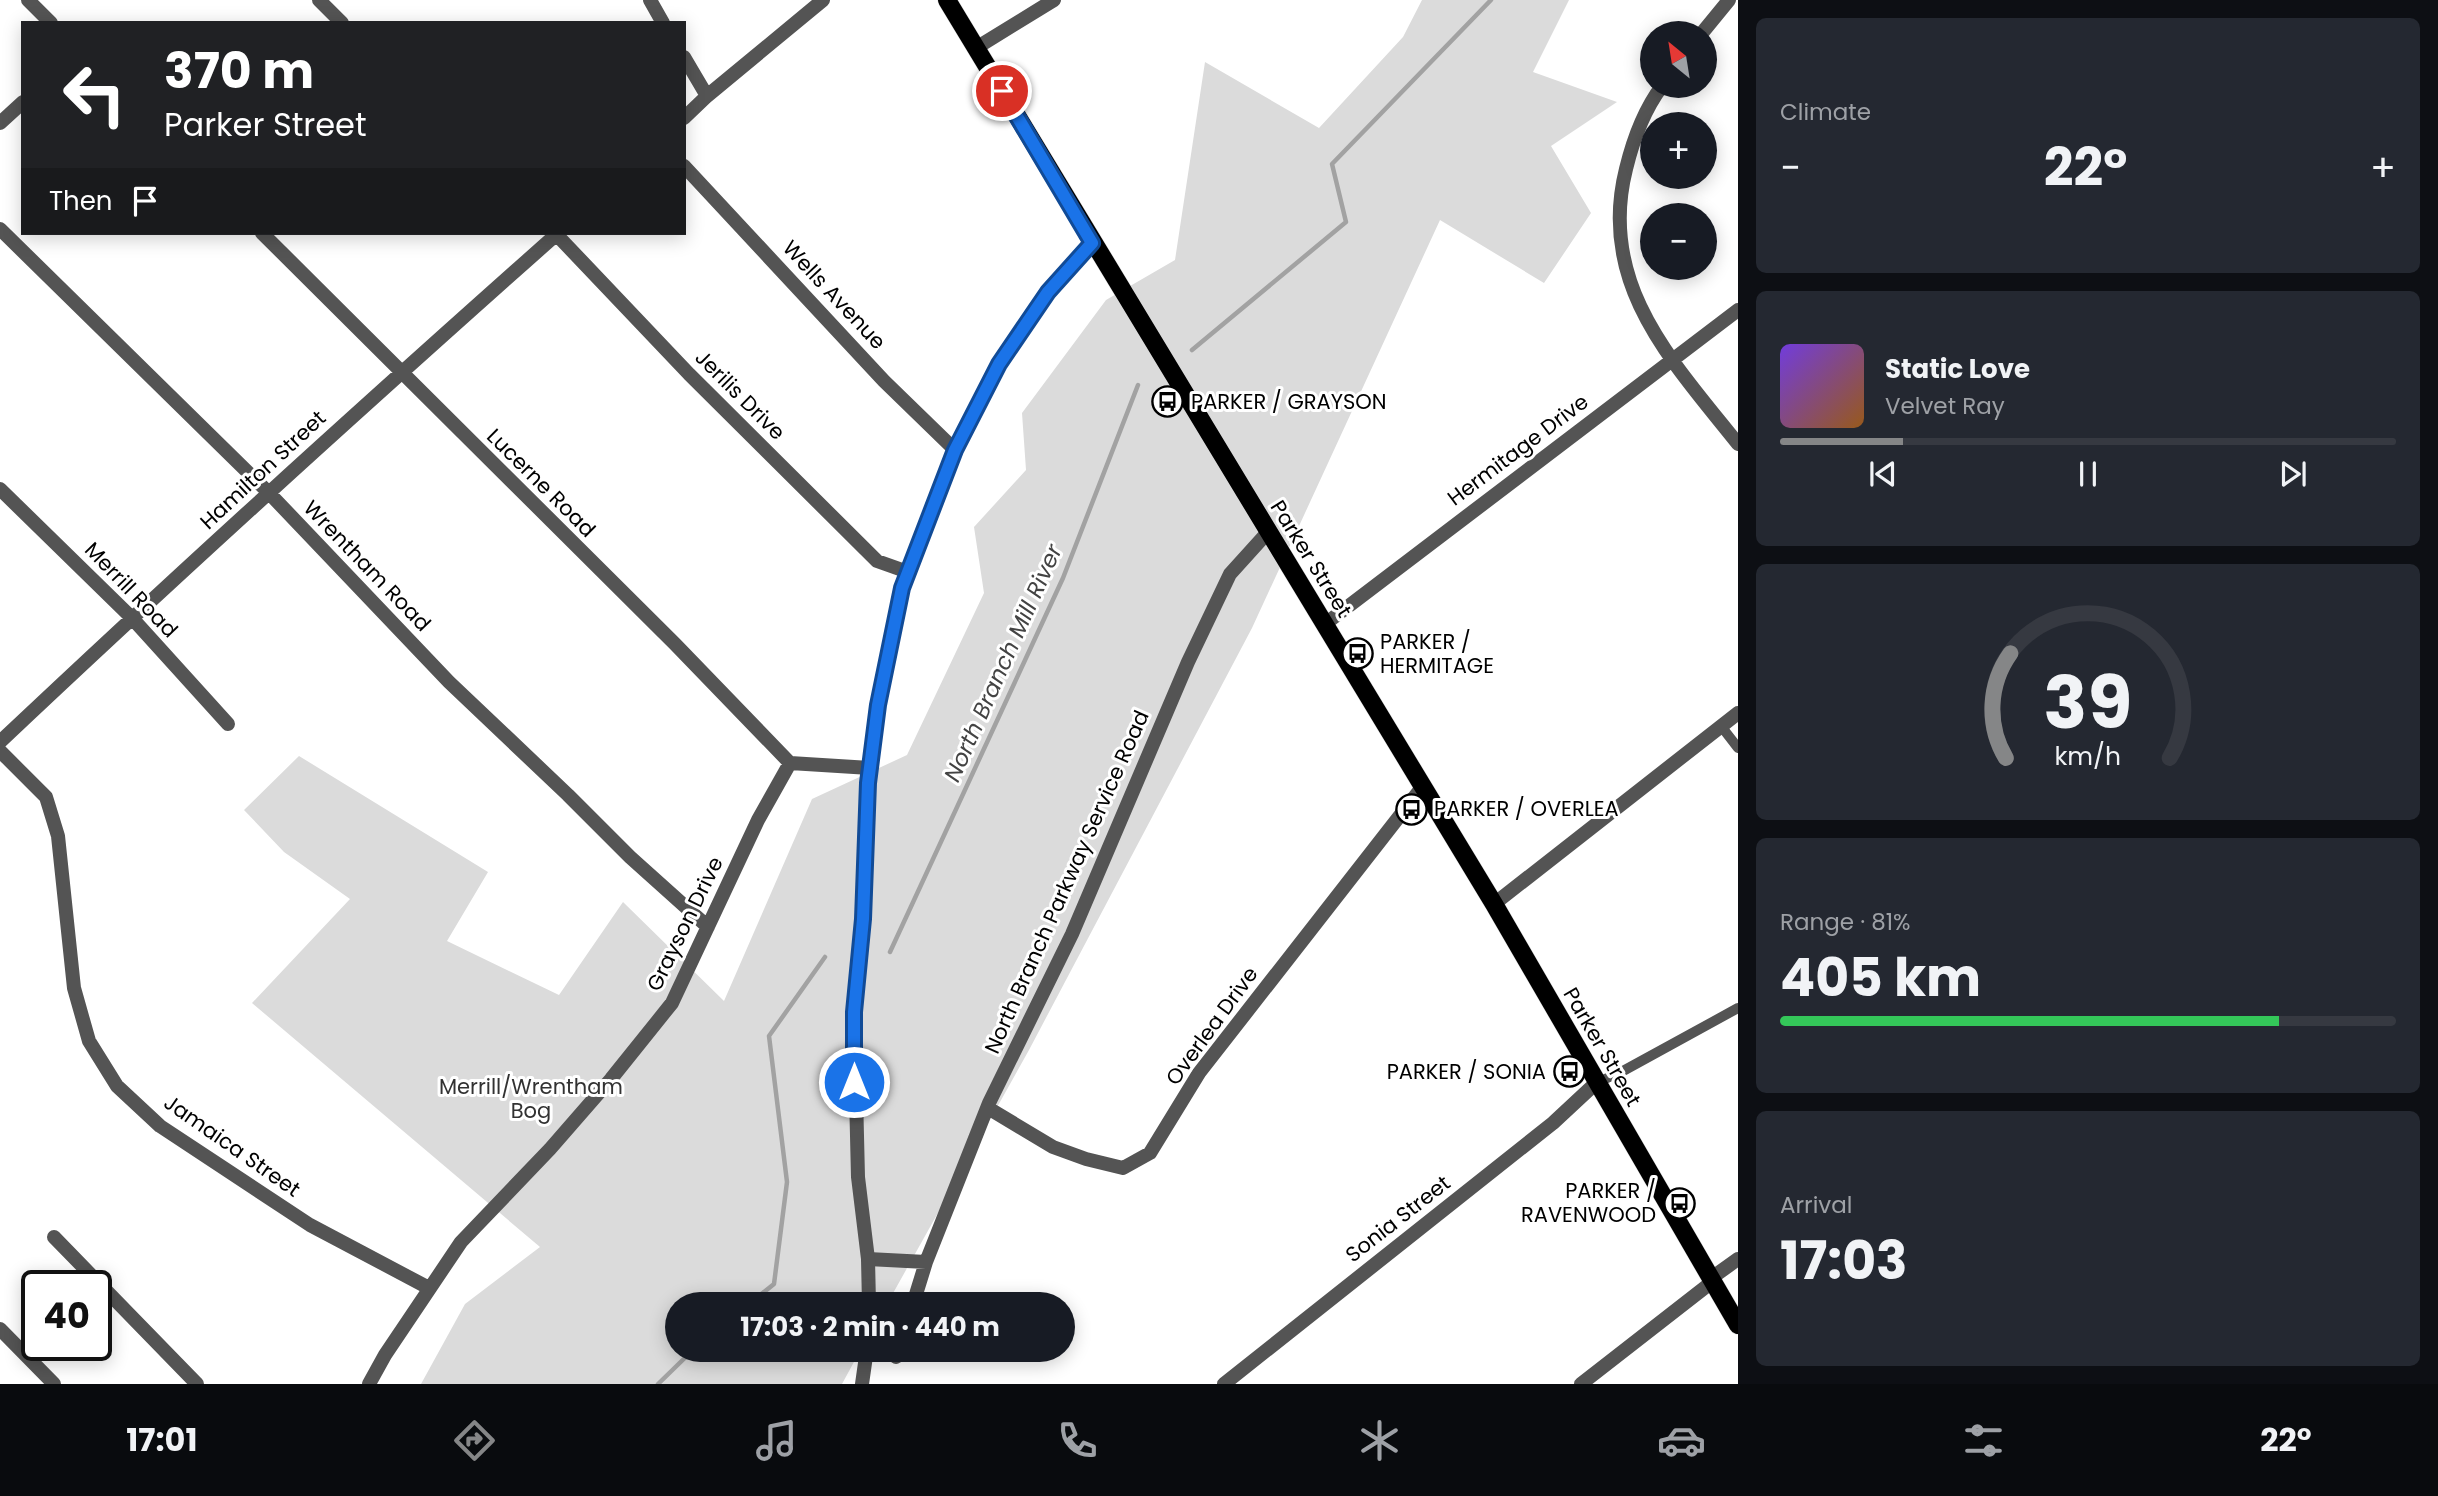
<!DOCTYPE html>
<meta charset="utf-8">
<style>
:root{--surface:#171b24;--page:#242831;--text:#f1f3f6;--muted:#9ea1a6;--line:#363941;--accent:#858687}
body{margin:0;font-family:Poppins,sans-serif;background:var(--page);color:var(--text);height:100vh;display:flex;flex-direction:column;font-size:26px;white-space:nowrap}
*{box-sizing:border-box;margin:0}
p{font-size:23px;color:var(--muted)}
.icon{flex:none;width:38px;height:38px;fill:none;stroke:currentColor;stroke-width:2;stroke-linecap:round;stroke-linejoin:round}
.map{position:relative;flex:1;overflow:hidden}
.drawer{display:flex;flex-direction:column;gap:18px;padding:18px;background:#0d0f14;width:700px}
.drawer>*{flex:none}
.hud{position:absolute;left:21px;top:21px;width:665px;height:214px;border-radius:0px;box-shadow:0 4px 18px #0003;background:#202124;color:#fff;overflow:hidden}
.needle{width:46px;rotate:330deg}
.fabs{position:absolute;left:1640px;top:21px;display:grid;gap:14px}
.fabs a{display:grid;place-items:center;width:77px;height:77px;border-radius:50%;background:var(--surface);box-shadow:0 4px 18px #0003;font-size:35px}
.speed{position:absolute;left:21px;top:1270px;display:flex;gap:14px;font-size:35px;font-weight:700;text-align:center}
.speed>*{display:grid;place-content:center;width:91px;height:91px;border-radius:50%;background:var(--surface);box-shadow:0 4px 18px #0003;line-height:1}
.speed .limit{border:4px solid #111;border-radius:10px;background:#fff;color:#111}
.pin{position:absolute;display:grid;place-items:center;width:60px;height:60px;color:#fff;margin:-30px;border:4px solid #fff;border-radius:50%;box-shadow:0 2px 7px #0007}
.me{position:absolute;width:77px;margin:-38px;rotate:0deg;stroke-linejoin:round;filter:drop-shadow(0 0 5px #0008)}
.turn{display:flex;align-items:center;gap:24px;height:147px;padding:0 28px;font-size:32px}
.turn .icon{width:91px;height:91px;stroke-width:2.5}
.turn b{display:block;font-size:49px;line-height:60px}
.then{display:flex;align-items:center;height:66px;padding:0 28px;background:#0003;gap:14px;font-size:26px}
.big{font-size:52px;font-weight:700;line-height:1.1}
.drawer .card{flex:1;display:flex;flex-direction:column;justify-content:center;gap:10px;min-width:0;padding:0 24px;border-radius:10px;background:var(--page)}
.drawer .dial{align-items:center;gap:0}
.dial svg{height:182px;overflow:visible;fill:none;stroke:var(--line);stroke-width:7;stroke-linecap:round;text-anchor:middle}
.dial text{fill:var(--text);stroke:none}
.song{display:flex;align-items:center;gap:21px}
.cover{width:84px;height:84px;border-radius:10px;background:linear-gradient(135deg,hsl(260 70% 55%),hsl(30 70% 35%))}
.played{height:7px;border-radius:4px;background:linear-gradient(90deg,var(--accent) 20%,var(--line) 20%)}
.keys{display:flex;justify-content:space-around;direction:ltr}
.heat{display:flex;justify-content:space-between;align-items:center;font-size:38px;direction:ltr}
.charge{height:10px;border-radius:5px;background:linear-gradient(90deg,#34c759 81%,var(--line) 0)}
.trip{position:absolute;left:665px;top:1292px;width:410px;height:70px;border-radius:35px;background:var(--surface);box-shadow:0 4px 18px #0003;font-weight:700;line-height:70px;text-align:center}
.tab-bar{display:flex;height:112px;justify-content:space-around;align-items:center;background:#090b0e;color:var(--muted)}
.tab-bar .icon{width:49px;height:49px}
.tab-bar .selected{color:var(--accent)}
.tab-bar b{font-size:32px;color:var(--text)}
main{display:flex;flex:1;min-height:0}
.map>svg:first-child{display:block}
.green{fill:#dbdbdb}
.lines{fill:none;stroke-linecap:round;stroke-linejoin:round}
.stream{stroke:#a2a2a2;stroke-width:4.5}
.primary-casing{stroke:#dbdbdb;stroke-width:19}
.service{stroke:#545454;stroke-width:10}
.minor{stroke:#545454;stroke-width:14}
.tertiary{stroke:#545454;stroke-width:14}
.primary{stroke:#000;stroke-width:18}
.route-casing{stroke:#114b97;stroke-width:18}
.route{stroke:#1a73e8;stroke-width:12}
.labels{text-anchor:middle;stroke-width:6;stroke-linejoin:round;paint-order:stroke}
.street-label{font-size:21px;fill:#000;stroke:#fff}
.poi-label{font-size:21px;fill:#000;stroke:#fff;text-anchor:start}
.park-label{font-size:21px;fill:#323232;stroke:#fff}
.water-label{font-size:23px;font-style:italic;fill:#434343;stroke:#fff}
</style>
<main>
<div class="map">
<svg width="1738" height="1384" viewBox="0 0 1738 1384">
<rect width="100%" height="100%" fill="#fff"/>
<!-- green -->
<path class="green" d="M1422 0H1569L1533 72 1617 102 1551 146 1591 213 1544 283 1440 220 1252 628 1029 1050 887 1304H677V1349H861L842 1384H421L465 1304 540 1247 252 1003 350 899 284 852 244 810 299 756 488 872 447 941 559 995 623 902 724 1001 812 799 907 755 984 593 974 527 1026 470 1022 413 1106 300 1175 260 1205 62 1319 128 1403 37Z"/>
<g class="lines">
<!-- stream -->
<path class="stream" d="M1192 350 1346 222 1332 164 1491 0
M890 952 1063 578 1138 385
M749 1304 774 1284 787 1182 769 1036 825 957
M658 1384 694 1349"/>
<defs>
<path id="primary" d="M947 0 1494 904 1738 1325"/>
</defs>
<!-- primary casing -->
<use href="#primary" class="primary-casing"/>
<!-- service -->
<path class="service" d="M1721 726 1738 748
M1596 1083 1623 1071 1738 1008"/>
<!-- minor -->
<path class="minor" d="M28 0 51 23
M319 0 342 23
M650 0 663 23
M1702 33 1729 0
M976 48 1054 0
M684 57 707 96
M1662 86C1644 110 1633 140 1626 169 1597 284 1672 361 1738 444
M684 118 707 96 823 0
M0 123 23 102
M684 166 884 381 955 450
M0 229 270 494 449 682 568 795 630 857 708 927
M262 233 675 644 790 763
M555 233 689 374 877 561 908 572
M0 489 132 618 228 724
M1325 624 1738 310
M0 742C183 569 370 400 558 233
M0 751 46 797 58 836 74 988 89 1041 117 1086 160 1126 310 1225 429 1288
M1494 904 1738 713
M988 1108 1053 1147 1086 1159 1123 1168 1150 1153 1199 1073 1423 786
M54 1237 197 1384
M868 1259 926 1262
M1710 1279 1738 1259
M913 1304 926 1262 989 1103 1072 934 1188 662 1230 574 1268 532
M0 1329 54 1384
M896 1357 899 1349
M369 1384 385 1355 461 1242 550 1149 611 1079 672 1003 758 820 790 763 870 768
M1224 1384 1553 1123 1596 1083
M1581 1384 1712 1282"/>
<!-- tertiary -->
<path class="tertiary" d="M869 1304 868 1259 858 1177 854 1012 863 919 868 783 878 705 902 588 955 450 999 364 1048 292 1092 243
M862 1384 867 1349"/>
<!-- primary -->
<use href="#primary" class="primary"/>
</g>
<g class="lines">
<defs>
<path id="route" d="M854 1082V1012L863 919 868 783 878 705 902 588 955 450 999 364 1048 292 1092 243 1002 91"/>
</defs>
<!-- route casing -->
<use href="#route" class="route-casing"/>
<!-- route -->
<use href="#route" class="route"/>
</g>
<!-- icons -->
<defs>
<symbol id="bus-ring" viewBox="-11 -11 22 22"><circle r="9.5" fill="#fff" stroke="#000" stroke-width="1.5"/><path d="M-5-6H5V4H4V6H2V4H-2V6H-4V4H-5ZM-3.5-4V0h7V-4ZM-3.5 1.2v1.5H-2V1.2ZM2 1.2v1.5H3.5V1.2Z" fill="#000"/></symbol>
</defs>
<g fill-rule="evenodd">
<use href="#bus-ring" x="1150" y="384" width="35" height="35"/>
<use href="#bus-ring" x="1340" y="636" width="35" height="35"/>
<use href="#bus-ring" x="1394" y="792" width="35" height="35"/>
<use href="#bus-ring" x="1552" y="1054" width="35" height="35"/>
<use href="#bus-ring" x="1662" y="1186" width="35" height="35"/>
</g>
<g class="labels">
<!-- street labels -->
<g class="street-label">
<text transform="translate(834 295) rotate(47)" y="7">Wells Avenue</text>
<text transform="translate(740 395) rotate(45)" y="7">Jerilis Drive</text>
<text transform="translate(1518 450) rotate(-37)" y="7">Hermitage Drive</text>
<text transform="translate(263 470) rotate(-43)" y="7">Hamilton Street</text>
<text transform="translate(541 483) rotate(45)" y="7">Lucerne Road</text>
<text transform="translate(1311 559) rotate(58)" y="7">Parker Street</text>
<text transform="translate(367 566) rotate(46)" y="7">Wrentham Road</text>
<text transform="translate(131 590) rotate(46)" y="7">Merrill Road</text>
<text transform="translate(1067 882) rotate(-66)" y="7">North Branch Parkway Service Road</text>
<text transform="translate(685 924) rotate(-64)" y="7">Grayson Drive</text>
<text transform="translate(1212 1026) rotate(-54)" y="7">Overlea Drive</text>
<text transform="translate(1602 1047) rotate(60)" y="7">Parker Street</text>
<text transform="translate(232 1146) rotate(35)" y="7">Jamaica Street</text>
<text transform="translate(1398 1219) rotate(-38)" y="7">Sonia Street</text>
</g>
<!-- poi labels -->
<g class="poi-label">
<text x="1191" y="409">PARKER / GRAYSON</text>
<text x="1380" y="649">PARKER /<tspan x="1380" dy="24">HERMITAGE</tspan></text>
<text x="1434" y="816">PARKER / OVERLEA</text>
<text x="1546" y="1079" text-anchor="end">PARKER / SONIA</text>
<text x="1656" y="1198" text-anchor="end">PARKER /<tspan x="1656" dy="24">RAVENWOOD</tspan></text>
</g>
<!-- park labels -->
<g class="park-label">
<text x="531" y="1094">Merrill/Wrentham<tspan x="531" dy="24">Bog</tspan></text>
</g>
<!-- water labels -->
<g class="water-label">
<text transform="translate(1003 663) rotate(-66)" y="8">North Branch Mill River</text>
</g>
</g>
</svg>
<div class="fabs">
<a><svg class="needle" viewBox="-14 -14 28 28"><path d="M0-13l5 13h-10z" fill="#e53935"/><path d="M0 13l5-13h-10z" fill="#9ea1a6"/></svg></a>
<a>+</a>
<a>−</a>
</div>
<div class="speed"><div class="limit">40</div></div>
<div class="pin" style="left:1002px;top:91px;background:#d93025"><svg class="icon" aria-label="arrive" viewBox="0 0 24 24"><path d="M6 21V4h12l-3 4 3 4H6"/></svg></div>
<svg class="me" style="left:854px;top:1082px" viewBox="-20 -20 40 40"><circle r="17" fill="#1a73e8" stroke="#fff" stroke-width="3"/><path d="M0-11L8 9 0 5-8 9z" fill="#fff"/></svg>
<div class="trip">17:03 · 2 min · 440 m</div>
<div class="hud">
<div class="turn"><svg class="icon" aria-label="left" viewBox="0 0 24 24"><path d="M17 20v-9H6M10 6l-5 5 5 5"/></svg><div><b>370 m</b>Parker Street</div></div>
<div class="then">Then<svg class="icon" aria-label="arrive" viewBox="0 0 24 24"><path d="M6 21V4h12l-3 4 3 4H6"/></svg></div>
</div>
</div>
<section class="drawer">
<div class="card"><p>Climate</p>
<div class="heat"><a>−</a><b class="big">22°</b><a>+</a></div>
</div>
<div class="card">
<div class="song"><i class="cover"></i><div><b>Static Love</b><p>Velvet Ray</p></div></div>
<div class="played"></div>
<div class="keys"><svg class="icon" aria-label="previous" viewBox="0 0 24 24"><path d="M18 5L8 12l10 7zM5 5v14"/></svg><svg class="icon" aria-label="pause" viewBox="0 0 24 24"><path d="M8 5v14M16 5v14"/></svg><svg class="icon" aria-label="next" viewBox="0 0 24 24"><path d="M6 5l10 7-10 7zM19 5v14"/></svg></div>
</div>
<div class="card dial"><svg viewBox="0 0 100 80">
<path d="M14 69A42 42 0 1 1 86 69"/>
<path d="M14 69A42 42 0 0 1 16 23" stroke="#858687"/>
<text x="50" y="56" font-size="32" font-weight="700">39</text>
<text x="50" y="72" font-size="11">km/h</text>
</svg></div>
<div class="card"><p>Range · 81%</p><b class="big">405 km</b><div class="charge"></div></div>
<div class="card"><p>Arrival</p><b class="big">17:03</b></div>
</section>
</main>
<nav class="tab-bar">
<b>17:01</b>
<svg class="icon selected" aria-label="directions" viewBox="0 0 24 24"><path d="M12 3l9 9-9 9-9-9zM9 14v-3h6M13 9l2 2-2 2"/></svg>
<svg class="icon" aria-label="music" viewBox="0 0 24 24"><path d="M9 18V5l10-2v13"/><circle cx="6" cy="18" r="3"/><circle cx="16" cy="16" r="3"/></svg>
<svg class="icon" aria-label="phone" viewBox="0 0 24 24"><path d="M5 4h4l2 5-3 2q2 4 5 5l2-3 5 2v4C11 20 4 13 5 4z"/></svg>
<svg class="icon" aria-label="climate" viewBox="0 0 24 24"><path d="M12 3v18M4 7l16 10M4 17L20 7"/></svg>
<svg class="icon" aria-label="car" viewBox="0 0 24 24"><path d="M5 17H2v-5l4-1 3-4h7l3 4 3 1v5h-3M9 17h6M6 11h13"/><circle cx="7" cy="17" r="2"/><circle cx="17" cy="17" r="2"/></svg>
<svg class="icon" aria-label="filters" viewBox="0 0 24 24"><path d="M4 7h16M4 17h16"/><circle cx="9" cy="7" r="2"/><circle cx="15" cy="17" r="2"/></svg>
<b>22°</b>
</nav>
